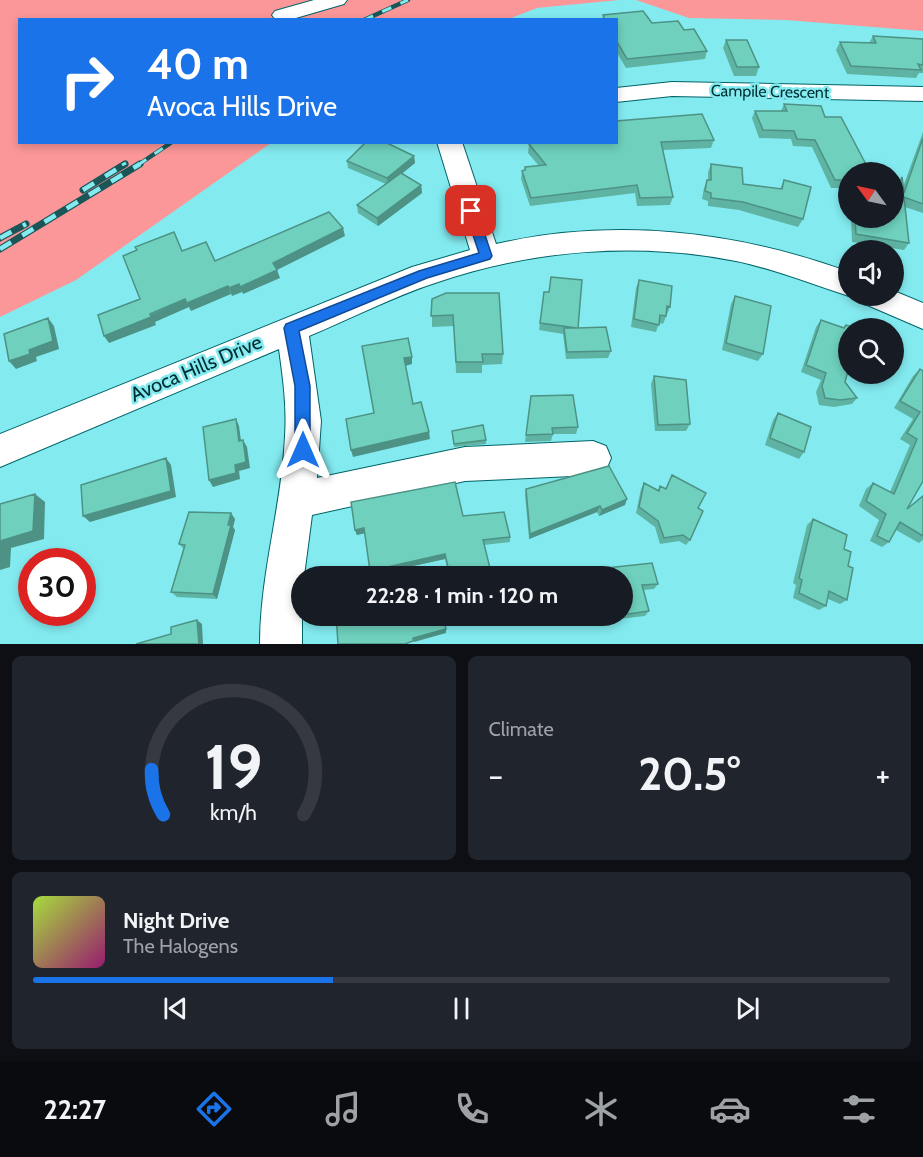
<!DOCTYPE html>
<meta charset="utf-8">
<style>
:root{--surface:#171b24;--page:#20242c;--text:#f1f3f6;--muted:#9ea1a6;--line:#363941;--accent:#1a73e8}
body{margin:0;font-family:Cabin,sans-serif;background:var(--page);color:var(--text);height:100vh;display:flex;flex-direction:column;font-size:22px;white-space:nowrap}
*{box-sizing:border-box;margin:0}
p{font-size:20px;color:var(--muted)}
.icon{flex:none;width:33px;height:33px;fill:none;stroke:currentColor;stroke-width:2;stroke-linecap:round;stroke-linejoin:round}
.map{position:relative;height:644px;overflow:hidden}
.drawer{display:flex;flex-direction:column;gap:12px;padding:12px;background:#0d0f14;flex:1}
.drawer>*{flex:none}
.guide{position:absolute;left:18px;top:18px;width:600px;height:126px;border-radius:0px;box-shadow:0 3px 9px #0003;background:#1a73e8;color:#fff;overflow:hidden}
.needle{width:39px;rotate:303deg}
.fabs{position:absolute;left:838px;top:162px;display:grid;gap:12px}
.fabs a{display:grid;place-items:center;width:66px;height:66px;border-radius:50%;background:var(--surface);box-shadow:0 3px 9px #0003;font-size:30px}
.speed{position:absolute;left:18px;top:548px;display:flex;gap:12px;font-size:30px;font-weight:700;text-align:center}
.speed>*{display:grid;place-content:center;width:78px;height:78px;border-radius:50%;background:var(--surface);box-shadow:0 3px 9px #0003;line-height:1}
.speed .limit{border:9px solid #d22;background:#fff;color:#111}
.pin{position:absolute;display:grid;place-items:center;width:51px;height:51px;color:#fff;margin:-26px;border-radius:12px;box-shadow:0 3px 9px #0006}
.me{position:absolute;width:66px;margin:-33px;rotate:0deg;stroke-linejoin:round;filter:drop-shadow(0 0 4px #0008)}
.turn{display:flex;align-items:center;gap:21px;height:126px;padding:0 30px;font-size:27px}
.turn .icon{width:78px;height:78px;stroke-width:2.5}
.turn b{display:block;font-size:42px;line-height:51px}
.big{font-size:45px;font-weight:700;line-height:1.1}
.drawer .tile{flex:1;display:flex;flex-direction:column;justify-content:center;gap:9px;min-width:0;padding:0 21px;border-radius:9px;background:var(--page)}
.drawer .dial{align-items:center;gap:0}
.dial svg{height:156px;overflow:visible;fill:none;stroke:var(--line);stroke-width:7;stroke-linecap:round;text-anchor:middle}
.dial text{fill:var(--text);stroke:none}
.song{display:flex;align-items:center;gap:18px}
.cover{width:72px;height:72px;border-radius:9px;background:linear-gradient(135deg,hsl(80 70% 55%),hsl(320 70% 35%))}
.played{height:6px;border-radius:3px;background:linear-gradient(90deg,var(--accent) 35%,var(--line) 35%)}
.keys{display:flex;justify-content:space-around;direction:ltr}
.heat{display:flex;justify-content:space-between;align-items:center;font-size:33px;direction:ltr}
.drawer .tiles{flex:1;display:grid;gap:12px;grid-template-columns:1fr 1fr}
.tile:last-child{grid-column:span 2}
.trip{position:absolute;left:291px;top:566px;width:342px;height:60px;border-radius:30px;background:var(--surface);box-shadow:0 3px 9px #0003;font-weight:700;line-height:60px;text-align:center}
.tab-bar{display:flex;height:96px;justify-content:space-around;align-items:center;background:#090b0e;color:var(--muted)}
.tab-bar .icon{width:42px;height:42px}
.tab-bar .active{color:var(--accent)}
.tab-bar b{font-size:27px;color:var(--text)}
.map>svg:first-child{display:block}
.green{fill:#fb9798}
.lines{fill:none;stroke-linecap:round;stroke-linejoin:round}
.minor-casing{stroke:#006367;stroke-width:2}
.minor{fill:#fff;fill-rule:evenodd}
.rail-far1-casing{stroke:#1a5558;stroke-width:4.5}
.rail-casing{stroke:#1a5558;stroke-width:7}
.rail-far1{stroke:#83ebf0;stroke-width:3;stroke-dasharray:10;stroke-linecap:butt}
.rail{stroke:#83ebf0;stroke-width:4.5;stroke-dasharray:13;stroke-linecap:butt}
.wall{fill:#5fb3a3}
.shaded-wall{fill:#4d9284}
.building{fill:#6ed0bd;stroke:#4d9284;stroke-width:1.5}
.route{fill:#1a73e8;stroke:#114b97;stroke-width:1.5}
.labels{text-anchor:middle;stroke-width:5;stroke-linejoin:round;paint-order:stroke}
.far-street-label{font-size:16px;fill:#002f32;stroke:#83ebf0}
.street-label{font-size:20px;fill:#002f32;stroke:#83ebf0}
</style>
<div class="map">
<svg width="923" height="644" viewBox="0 0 923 644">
<rect width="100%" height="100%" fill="#83ebf0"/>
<!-- green -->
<path class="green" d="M0 0H619L537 8 506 20H20V142L271 143 76 280 0 317Z
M636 0H923V31L786 20 689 18Z"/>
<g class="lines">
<defs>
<path id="minor" d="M314 0H347L344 4 289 20 275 19 272 15 275 11Z
M672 82 923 87V101L672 96 616 102V88Z
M437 142H462L496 244C615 217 736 231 849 272V296C811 284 775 269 736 261 636 241 531 250 435 283 392 297 350 319 309 336L321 421 317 478 465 447 593 441 606 446 611 458 606 470 593 475 465 481 312 515 304 576H302V644H260C260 573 282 506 285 436 287 407 283 378 279 349L0 467V434L412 267 470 250Z
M894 291 923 303V329L865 304 861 296H894Z"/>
</defs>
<!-- minor casing -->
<use href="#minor" class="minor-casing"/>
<!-- minor -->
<use href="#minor" class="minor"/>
<defs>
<path id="rail-far1" d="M364 20 408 0
M122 165 126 163
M138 165 172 142"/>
<path id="rail" d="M83 190 125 164
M0 238 26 224
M0 249 140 164"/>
</defs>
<!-- rail-far1 casing -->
<use href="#rail-far1" class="rail-far1-casing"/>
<!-- rail casing -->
<use href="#rail" class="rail-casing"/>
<!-- rail-far1 -->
<use href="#rail-far1" class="rail-far1"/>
<!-- rail -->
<use href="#rail" class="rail"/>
</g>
<!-- wall -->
<path class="wall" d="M603 15 684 30 707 51 705 59 626 68 616 51V20H602Z
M873 36 923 39V73H919L916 78 847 74 836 50 840 42 869 43Z
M726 40 759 67 756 76H734L723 48Z
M784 104 849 172V188H831L812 147 793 146 791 139 759 138 752 118 755 111H781Z
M923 132V213L905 207 909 243 904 250 852 242 851 218H894V193L897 184 902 177 903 187Z
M714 140 711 148 663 150 673 197 670 205 637 206 635 193 530 206 521 179 522 171 524 170 525 167 539 166 528 153 529 144Z
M414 156 415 163 402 173 421 185 422 193 378 226 358 213 357 205 386 184 348 168 347 161Z
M711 164 743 184 780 189 784 180 803 219 798 227 739 210 708 206V201L702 199 704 188 707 180H708V172Z
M639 280 670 307 663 324 659 323 656 332 631 327 636 288Z
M544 292 578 328 611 351 608 358 566 359 563 334 539 330Z
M735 296 763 354 758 361 722 350 731 304Z
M432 299 503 354 502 364 482 365V373H456L454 326 432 327Z
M821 320 843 328 846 325 845 382 857 398 852 404 834 407 819 405 816 392 821 380 801 372 816 327Z
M920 369 923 481 908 508 923 495V540L919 543 896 530 889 542 882 547 870 541 879 520 859 506 866 489 873 483 890 492 910 445 900 439 913 419 894 408 913 376Z
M654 376 690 424 686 431H655L651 384Z
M531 396 578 427 576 434H553L551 441 525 442Z
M778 413 804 452 799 459 765 445 773 420Z
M452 431 486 440V444L454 447Z
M672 475 698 508 690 540 686 545 679 541 660 544 655 527 636 513 641 489 644 483 658 490 660 486 665 489Z
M526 489 625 505 599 516 597 512 529 539 525 495Z
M463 516 510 537V542L484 545 492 576H449L445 559 372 575 365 533 357 535 355 530Z
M235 519 233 527 235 530 217 599 177 597 171 592 184 549 179 544Z
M813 519 844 549 848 566 847 600 840 604 828 599 826 606 819 610 793 598 796 585 793 583 807 525Z
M652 563 658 584 654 589 643 590 649 611 645 616 567 625 565 615H622V576H559L560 573Z"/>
<!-- shaded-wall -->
<path class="shaded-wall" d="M414 156 415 163 388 185 387 178Z
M421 185 422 193 378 226 377 218Z
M343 228 345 236 275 271 273 263Z
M277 270 280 278 243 294 240 287Z
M239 284 242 292 232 296 229 288Z
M228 286 231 294 191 311 189 307 155 322 156 325 109 343 104 336 185 299Z
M48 318 54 326 59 349 36 357 37 361 16 369 9 361 29 350Z
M412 357V364L405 366 404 358Z
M236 419 239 426 242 448 239 441Z
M429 432 430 439 353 457 351 450Z
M243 440 247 447 250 468 239 471 240 479 213 487 209 480 235 465Z
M166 458 171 465 176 497 90 522 83 516Z
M35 494 45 502 44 539 11 548 10 567 0 570V541Z
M627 499 625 505 599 516 602 510Z
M600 506 597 512 529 539 530 534Z
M231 513 235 519 233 527 235 530 217 599 213 594Z
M364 528 366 533 357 535 355 530Z
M445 554V559L372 575 370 571Z
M197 620 202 624 203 644H199Z
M446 629V633L414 642 413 638Z"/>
<!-- building -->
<path class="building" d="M643 11 652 23 678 21 684 30 694 29 707 51 627 59 616 40V20H605L603 15Z
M873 36 923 39V65L918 64 921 70 851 66 840 42 876 43Z
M726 40H747L759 67H737Z
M784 104 821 106 825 117H841L870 172H849V180H835L815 140 797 139 794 131 763 130 755 111H787Z
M702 114 714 140 661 142 673 197 640 198 637 185 531 198 522 171 525 170V167L546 165 529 144 535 142H616V121Z
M923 138V204L904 197 909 243 856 234 855 218H894V199L902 177 904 193Z
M366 142H385L414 156 387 178 347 161Z
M711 164 742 168 743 184 782 189 784 180 811 187 803 219 743 202 711 198V193L705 191 707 180H711Z
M401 173 421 185 377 218 357 205Z
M329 212 343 228 273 263 277 270 240 287 239 284 229 288 228 286 187 303 185 299 150 314 151 317 104 336 98 315 140 299 123 256 137 250 135 247 174 232 182 251 206 242 215 261Z
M551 277 582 280 578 328 606 327 611 351 567 352 564 328H577L540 323 544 292H549Z
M639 280 672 286 670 307 667 306 666 316 660 315 659 325 634 319Z
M446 293H499L503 354H482L483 362H456L453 315 431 316 432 299Z
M735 296 771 306 763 354 726 343Z
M48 318 53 341 29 350 30 354 9 361 4 334Z
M821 320 844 328 846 325 857 328H849V367L845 382 857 398 840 400 825 398 822 386 826 373 806 365Z
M408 338 412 357 404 358 413 404 421 402 429 432 351 450 346 419 374 413 362 346Z
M920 369 923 371V481L907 509 923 496V536L900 522 889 542 877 536 886 514 866 501 873 483 894 494 917 439 907 433 920 412 900 401Z
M654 376 686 380 690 424 658 425Z
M573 395 578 427 552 428 553 434 526 435 531 396Z
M778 413 811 427 804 452 770 438Z
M236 419 239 441 243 440 246 462 235 465 236 473 209 480 203 427Z
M483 425 486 440 454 444 452 431Z
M166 458 171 491 83 516 81 485Z
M609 466 627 499 602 510 600 506 530 534 526 489Z
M672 475 706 493 698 508 703 511 690 540 683 535 664 538 658 521 639 507 644 483 659 491 660 486 666 489Z
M455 482 463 516 504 512 510 537 483 540 492 576H450L445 554 370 571 364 528 355 530 351 502Z
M35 494 33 531 0 541V542V504Z
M189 512 231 513 228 525H231L213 594 171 592 185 545 179 544Z
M813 519 847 535 844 549 851 552 848 566 853 568 847 600 829 591 826 606 799 593 802 580 799 578Z
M652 563 658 584 642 585 649 611 622 615V576H560V573Z
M336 615H443L446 629 413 638V641L405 644H338Z
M568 615H619L569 621Z
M197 620 199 644H136L171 634V627Z"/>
<!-- route -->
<path class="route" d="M471 206 477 211 492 256 490 259 427 278 299 331 310 386V450L308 455H297L295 450V386L284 328 286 324 419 271 479 253 465 211Z"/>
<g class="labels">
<!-- far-street labels -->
<g class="far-street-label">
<text transform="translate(770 91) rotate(1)" y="6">Campile Crescent</text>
</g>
<!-- street labels -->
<g class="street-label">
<text transform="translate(196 368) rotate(-23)" y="7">Avoca Hills Drive</text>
</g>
</g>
</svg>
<div class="fabs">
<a><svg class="needle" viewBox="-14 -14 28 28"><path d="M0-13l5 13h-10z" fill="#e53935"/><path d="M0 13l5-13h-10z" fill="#9ea1a6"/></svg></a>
<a><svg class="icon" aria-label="sound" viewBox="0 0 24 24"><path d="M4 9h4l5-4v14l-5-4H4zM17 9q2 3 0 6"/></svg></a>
<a><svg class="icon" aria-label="search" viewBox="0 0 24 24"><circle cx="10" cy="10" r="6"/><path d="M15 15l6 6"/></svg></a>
</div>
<div class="speed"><div class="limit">30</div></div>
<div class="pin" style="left:471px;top:211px;background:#d93025"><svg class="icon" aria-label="arrive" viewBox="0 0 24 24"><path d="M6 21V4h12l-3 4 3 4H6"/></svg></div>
<svg class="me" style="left:303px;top:450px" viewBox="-20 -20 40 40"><path d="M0-17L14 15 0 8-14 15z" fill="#1a73e8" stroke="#fff" stroke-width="4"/></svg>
<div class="trip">22:28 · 1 min · 120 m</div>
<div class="guide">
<div class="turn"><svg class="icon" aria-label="right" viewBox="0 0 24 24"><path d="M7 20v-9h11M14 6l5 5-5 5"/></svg><div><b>40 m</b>Avoca Hills Drive</div></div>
</div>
</div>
<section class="drawer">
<div class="tiles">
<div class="tile dial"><svg viewBox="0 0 100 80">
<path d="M14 69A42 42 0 1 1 86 69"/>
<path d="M14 69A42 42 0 0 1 8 46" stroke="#1a73e8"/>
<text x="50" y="56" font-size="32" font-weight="700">19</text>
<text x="50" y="72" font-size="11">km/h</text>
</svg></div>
<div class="tile"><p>Climate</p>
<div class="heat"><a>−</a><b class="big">20.5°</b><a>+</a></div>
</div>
<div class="tile">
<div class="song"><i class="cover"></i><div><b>Night Drive</b><p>The Halogens</p></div></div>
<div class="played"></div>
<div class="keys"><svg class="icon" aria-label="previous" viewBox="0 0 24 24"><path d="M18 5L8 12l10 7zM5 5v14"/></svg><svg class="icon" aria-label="pause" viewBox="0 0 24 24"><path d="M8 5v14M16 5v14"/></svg><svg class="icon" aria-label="next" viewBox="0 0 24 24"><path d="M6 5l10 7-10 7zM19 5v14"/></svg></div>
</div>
</div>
</section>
<nav class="tab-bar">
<b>22:27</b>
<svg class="icon active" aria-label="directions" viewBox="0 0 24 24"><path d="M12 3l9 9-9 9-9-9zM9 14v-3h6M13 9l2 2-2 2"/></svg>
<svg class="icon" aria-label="music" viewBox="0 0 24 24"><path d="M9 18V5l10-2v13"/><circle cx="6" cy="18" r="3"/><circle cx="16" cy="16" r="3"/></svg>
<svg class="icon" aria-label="phone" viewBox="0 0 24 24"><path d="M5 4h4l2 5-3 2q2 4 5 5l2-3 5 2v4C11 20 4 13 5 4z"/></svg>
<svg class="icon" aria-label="climate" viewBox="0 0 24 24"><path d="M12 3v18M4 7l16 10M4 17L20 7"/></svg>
<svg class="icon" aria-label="car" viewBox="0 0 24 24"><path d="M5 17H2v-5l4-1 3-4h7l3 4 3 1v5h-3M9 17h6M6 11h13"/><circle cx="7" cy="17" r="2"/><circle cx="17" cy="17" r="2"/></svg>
<svg class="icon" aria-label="filters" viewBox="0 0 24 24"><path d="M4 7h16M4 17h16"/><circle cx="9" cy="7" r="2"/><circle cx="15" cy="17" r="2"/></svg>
</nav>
